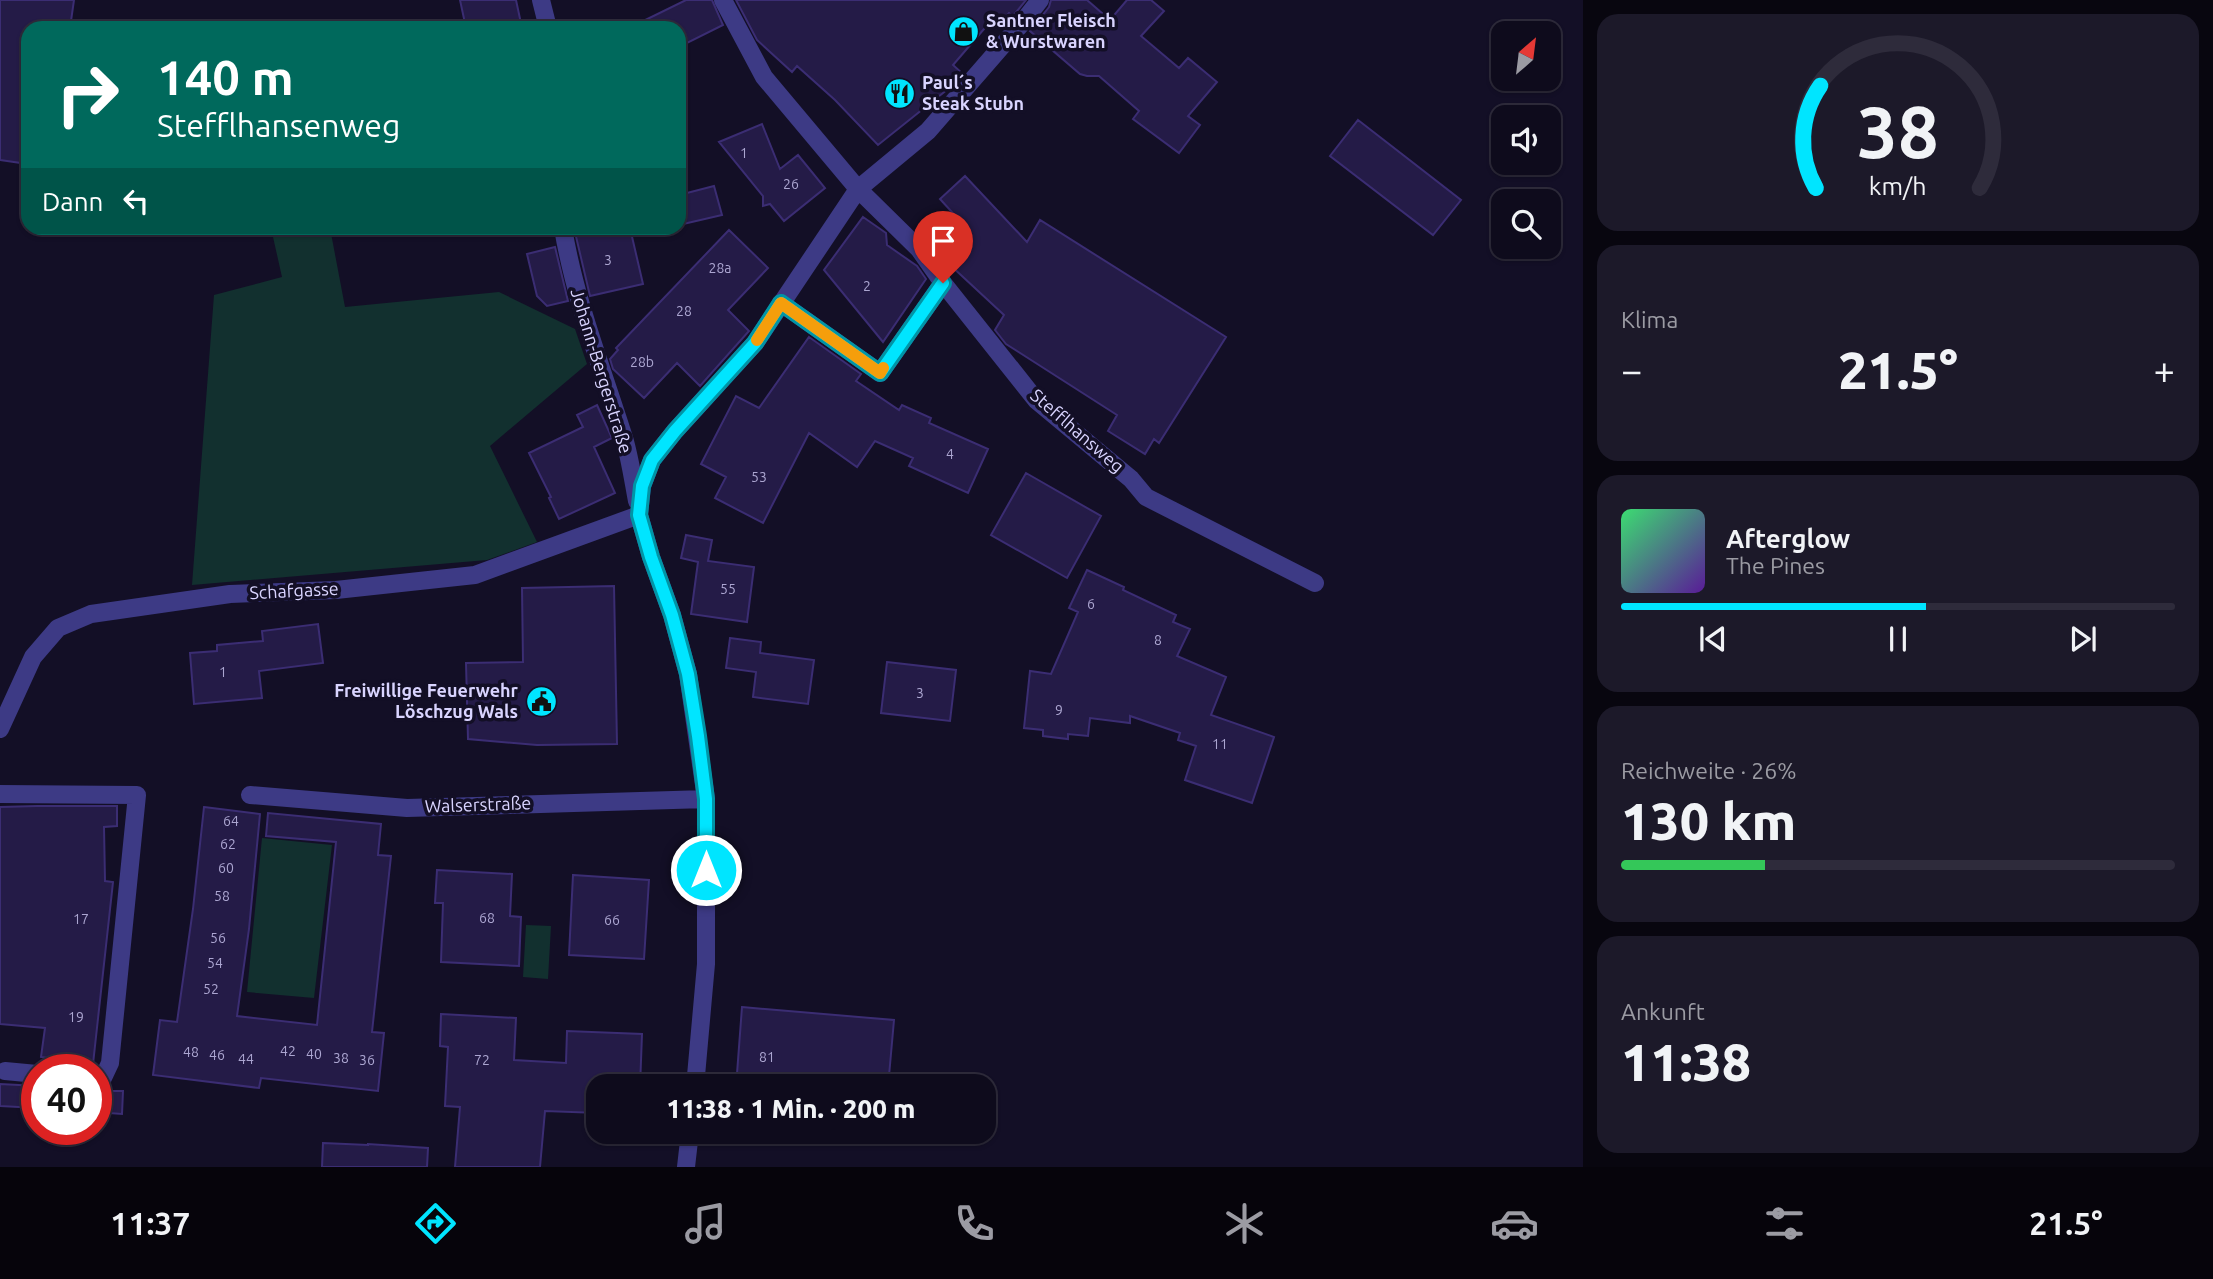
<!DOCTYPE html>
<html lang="de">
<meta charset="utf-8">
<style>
:root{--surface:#0e0b1c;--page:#1c1929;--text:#f1f3f6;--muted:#9b9ba3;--line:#2e2b3b;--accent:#00e5ff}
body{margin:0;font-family:Ubuntu,sans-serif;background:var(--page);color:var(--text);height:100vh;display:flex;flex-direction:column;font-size:26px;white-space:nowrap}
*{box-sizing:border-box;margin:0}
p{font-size:23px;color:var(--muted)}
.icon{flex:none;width:38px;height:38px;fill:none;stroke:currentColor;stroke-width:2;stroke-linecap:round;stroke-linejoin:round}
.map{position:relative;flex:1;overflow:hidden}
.side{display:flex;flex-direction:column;gap:14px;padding:14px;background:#08060f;width:630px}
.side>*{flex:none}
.top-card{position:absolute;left:21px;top:21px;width:665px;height:214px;border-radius:21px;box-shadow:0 2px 5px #0004,0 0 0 2px var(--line);background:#00695c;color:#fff;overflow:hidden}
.needle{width:46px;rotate:28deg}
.buttons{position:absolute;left:1491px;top:21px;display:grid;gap:14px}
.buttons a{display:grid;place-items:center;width:70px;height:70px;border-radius:14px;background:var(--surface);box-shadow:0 2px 5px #0004,0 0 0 2px var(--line);font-size:35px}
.speed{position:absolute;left:21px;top:1054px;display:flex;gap:14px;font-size:35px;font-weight:700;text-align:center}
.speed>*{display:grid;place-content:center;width:91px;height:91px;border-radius:50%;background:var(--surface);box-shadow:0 2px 5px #0004,0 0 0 2px var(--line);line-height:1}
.speed .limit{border:10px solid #d22;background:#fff;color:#111}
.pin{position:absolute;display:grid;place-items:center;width:60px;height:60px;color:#fff;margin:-72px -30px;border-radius:50% 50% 50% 0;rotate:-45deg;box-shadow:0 0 7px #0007}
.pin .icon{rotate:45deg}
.me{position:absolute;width:77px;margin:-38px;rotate:0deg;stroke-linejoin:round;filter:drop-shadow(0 0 5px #0008)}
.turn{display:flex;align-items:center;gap:24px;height:147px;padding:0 21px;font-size:32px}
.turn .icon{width:91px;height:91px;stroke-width:2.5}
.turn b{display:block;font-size:49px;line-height:60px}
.then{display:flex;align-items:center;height:66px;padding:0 21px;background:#0003;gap:14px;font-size:26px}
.big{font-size:52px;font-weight:800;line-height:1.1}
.side .card{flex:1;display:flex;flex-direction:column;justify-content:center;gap:10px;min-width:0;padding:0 24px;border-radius:21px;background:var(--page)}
.side .dial{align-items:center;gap:0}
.dial svg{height:182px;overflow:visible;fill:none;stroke:var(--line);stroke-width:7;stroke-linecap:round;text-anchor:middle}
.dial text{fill:var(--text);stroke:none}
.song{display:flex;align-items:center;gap:21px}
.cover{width:84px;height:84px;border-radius:10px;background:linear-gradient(135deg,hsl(140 70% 55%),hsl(270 70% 35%))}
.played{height:7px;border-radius:4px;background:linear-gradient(90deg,var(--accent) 55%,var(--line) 55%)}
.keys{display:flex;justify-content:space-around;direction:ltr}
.heat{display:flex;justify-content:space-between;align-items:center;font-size:38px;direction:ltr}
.charge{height:10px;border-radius:5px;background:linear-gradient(90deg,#34c759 26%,var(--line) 0)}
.trip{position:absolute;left:586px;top:1074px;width:410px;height:70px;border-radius:21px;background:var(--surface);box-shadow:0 2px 5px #0004,0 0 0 2px var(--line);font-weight:800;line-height:70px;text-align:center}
.menu{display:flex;height:112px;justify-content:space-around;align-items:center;background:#06040b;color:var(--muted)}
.menu .icon{width:49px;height:49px}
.menu .on{color:var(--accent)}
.menu b{font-size:32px;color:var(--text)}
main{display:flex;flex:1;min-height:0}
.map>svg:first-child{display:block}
.green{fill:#12302f}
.building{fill:#241b47;stroke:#3b2d73;stroke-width:2}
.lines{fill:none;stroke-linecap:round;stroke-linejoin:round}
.minor{stroke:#3d3a85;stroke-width:18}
.route-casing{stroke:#0095a6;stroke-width:18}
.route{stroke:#00e5ff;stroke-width:12}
.slow{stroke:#f59e0b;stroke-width:12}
.labels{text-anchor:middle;stroke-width:7;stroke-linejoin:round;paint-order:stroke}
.number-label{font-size:14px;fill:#aca6d1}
.poi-label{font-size:18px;font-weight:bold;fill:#d9d4ff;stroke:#130f26;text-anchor:start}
.street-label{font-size:18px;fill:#d9d4ff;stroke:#130f26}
</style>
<main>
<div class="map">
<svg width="1583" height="1167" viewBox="0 0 1583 1167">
<rect width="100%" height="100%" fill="#130f26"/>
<!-- green -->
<path class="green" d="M271 228H330L345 307 499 292 575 329 587 364 490 446 537 542 487 560 192 585 214 295 282 277Z
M262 838 332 845 314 998 247 992Z
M526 925 551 926 548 979 523 977Z"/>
<!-- building -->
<path class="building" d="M0 0H74L70 28H28V164L0 160Z
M460 0H516L522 28H466Z
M686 0H712L723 25 679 47V28H629Z
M736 0H1026L1013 16 1009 13 996 28 990 22 953 65 963 74 953 85 878 145 835 100 797 66 792 72 757 40Z
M1051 0H1087L1110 20 1127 0H1151L1164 11 1141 36 1179 68 1188 58 1217 82 1188 116 1200 125 1179 153 1133 119 1139 111 1099 76H1087L1080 74 1030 31 1049 7Z
M1358 120 1461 200 1433 235 1330 156Z
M762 124 780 169 798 155 825 188 784 221 770 204 763 206V196L719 142Z
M965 176 1027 242 1040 220 1226 337 1159 443 1154 439 1145 454 1108 431 1117 415 1006 344 995 330 1004 315 935 251 961 222 940 199Z
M714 186 722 215 679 225V195Z
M863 217 886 233 887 245 917 266 926 279 883 342 824 270Z
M574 228H630L643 284 590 296Z
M729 230 768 268 728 310 749 331 700 386 677 363 644 398 613 369 610 359 618 350 616 348Z
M555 247 568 301 547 306 537 296 527 254Z
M809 337 861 374 856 381 899 410 902 405 931 418 929 423 988 449 968 493 909 466 913 458 875 441 857 467 809 433 763 523 715 498 726 477 701 464 736 396 759 408Z
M597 405 612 438 594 447 615 493 559 519 549 498 551 497 529 453 583 427 577 415Z
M1026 473 1101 516 1067 578 991 535Z
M686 535 712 540 708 561 754 567 747 622 691 614 698 562 681 558Z
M1087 570 1124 587 1123 590 1176 615 1173 622 1190 629 1177 656 1226 677 1211 715 1274 737 1252 803 1185 780 1196 746 1178 740 1180 733 1130 716V723L1090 718 1088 736 1068 734V739L1043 736V730L1024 728 1030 671 1051 674 1078 612 1069 608Z
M614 586 617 744 537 745 468 739 466 663 523 662 522 588Z
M318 624 323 663 259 671 262 698 194 704 190 653 217 651V645L263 641 262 631Z
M730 638 761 642 760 653 814 660 808 704 753 697 756 672 726 668Z
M887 662 956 670 950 721 881 713Z
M37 806H117V826L104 827 105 881 113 882 93 1064 41 1057 45 1028 0 1024V807Z
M204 807 260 814 249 929 237 1016 317 1025 336 842 266 836 268 813 381 824 378 855 391 856 372 1032 384 1033 378 1091 261 1078 259 1088 153 1075 160 1020 177 1022 193 909Z
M437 870 512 874 510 916 521 917 519 966 441 962 443 903H435Z
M573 875 649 880 644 959 569 955Z
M742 1007 894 1020 888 1087H736Z
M441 1014 516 1018 514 1060 566 1063 567 1031 642 1034 640 1087H598V1113L545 1111 540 1167H455L460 1107 445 1106 448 1047 440 1046Z
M0 1084 37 1086V1108L0 1106Z
M96 1091H123L122 1114 96 1112Z
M323 1143 368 1145V1144L428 1148 427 1167H322Z"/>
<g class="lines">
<!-- minor -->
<path class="minor" d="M541 0 548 28
M723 0 764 77 858 189 919 249 943 283 1036 400 1131 479 1146 497 1315 583
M563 228C575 300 602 368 624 438 630 458 633 480 637 501
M781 303 880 373 943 283
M0 729 33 657 58 628 91 614 230 594 336 590 475 575 639 515
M0 794 137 795 110 1063 102 1080 96 1079
M250 795 407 808 706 799
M5 1071 37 1074
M695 1087 706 964V799L688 674 672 615 651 557 639 515 642 486 652 460 675 431 755 343 858 189 928 131 1022 23 1040 0
M686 1167 690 1132"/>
</g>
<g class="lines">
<defs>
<path id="route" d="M706 870V799L698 736 688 674 672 615 651 557 639 515 642 486 652 460 675 431 755 343 781 303 880 373 943 283"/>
</defs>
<!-- route casing -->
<use href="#route" class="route-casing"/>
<!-- route -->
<use href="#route" class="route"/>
<!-- slow -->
<path class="slow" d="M757 340 781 303 880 373 883 368"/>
</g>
<!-- icons -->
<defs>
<symbol id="shop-disc" viewBox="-11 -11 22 22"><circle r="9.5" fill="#00e5ff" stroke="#130f26"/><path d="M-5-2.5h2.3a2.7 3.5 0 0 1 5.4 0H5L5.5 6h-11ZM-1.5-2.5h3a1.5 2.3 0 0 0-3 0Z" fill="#111"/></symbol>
<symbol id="restaurant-disc" viewBox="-11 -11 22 22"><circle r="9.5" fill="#00e5ff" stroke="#130f26"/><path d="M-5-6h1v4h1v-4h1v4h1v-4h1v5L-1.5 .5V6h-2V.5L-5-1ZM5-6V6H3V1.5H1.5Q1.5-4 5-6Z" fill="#111"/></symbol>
<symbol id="civic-disc" viewBox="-11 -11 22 22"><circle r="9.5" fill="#00e5ff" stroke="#130f26"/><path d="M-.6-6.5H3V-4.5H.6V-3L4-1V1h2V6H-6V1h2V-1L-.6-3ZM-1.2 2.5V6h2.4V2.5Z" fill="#111"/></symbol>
</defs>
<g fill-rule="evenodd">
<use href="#shop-disc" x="946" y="14" width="35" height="35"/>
<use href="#restaurant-disc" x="882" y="76" width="35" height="35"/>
<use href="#civic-disc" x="524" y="684" width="35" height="35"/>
</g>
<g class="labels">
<!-- number labels -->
<g class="number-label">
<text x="744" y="158">1</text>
<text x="791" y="189">26</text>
<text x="608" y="265">3</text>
<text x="720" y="273">28a</text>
<text x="867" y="291">2</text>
<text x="684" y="316">28</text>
<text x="642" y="367">28b</text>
<text x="950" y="459">4</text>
<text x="759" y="482">53</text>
<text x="728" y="594">55</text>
<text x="1091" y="609">6</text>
<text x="1158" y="645">8</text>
<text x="223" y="677">1</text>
<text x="920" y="698">3</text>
<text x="1059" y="715">9</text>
<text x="1220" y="749">11</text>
<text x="231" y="826">64</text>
<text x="228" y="849">62</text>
<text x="226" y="873">60</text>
<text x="222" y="901">58</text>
<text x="487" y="923">68</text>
<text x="81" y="924">17</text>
<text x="612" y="925">66</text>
<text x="218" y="943">56</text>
<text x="215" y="968">54</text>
<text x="211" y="994">52</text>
<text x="76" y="1022">19</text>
<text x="288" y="1056">42</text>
<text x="191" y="1057">48</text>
<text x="314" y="1059">40</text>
<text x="217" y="1060">46</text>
<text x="767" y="1062">81</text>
<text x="341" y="1063">38</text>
<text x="246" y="1064">44</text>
<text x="367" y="1065">36</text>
<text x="482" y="1065">72</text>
</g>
<!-- poi labels -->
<g class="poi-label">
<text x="986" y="27">Santner Fleisch<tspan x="986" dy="21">&amp; Wurstwaren</tspan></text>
<text x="922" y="89">Paul´s<tspan x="922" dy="21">Steak Stubn</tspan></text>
<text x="518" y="697" text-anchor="end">Freiwillige Feuerwehr<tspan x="518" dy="21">Löschzug Wals</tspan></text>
</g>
<!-- street labels -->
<g class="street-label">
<text transform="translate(601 371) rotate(73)" y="6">Johann-Bergerstraße</text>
<text transform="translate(1077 431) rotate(41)" y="6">Stefflhansweg</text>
<text transform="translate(294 591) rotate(-3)" y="6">Schafgasse</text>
<text transform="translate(478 805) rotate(-2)" y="6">Walserstraße</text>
</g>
</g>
</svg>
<div class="buttons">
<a><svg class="needle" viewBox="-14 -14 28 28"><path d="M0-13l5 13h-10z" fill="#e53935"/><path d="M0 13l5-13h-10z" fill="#9b9ba3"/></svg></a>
<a><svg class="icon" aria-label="sound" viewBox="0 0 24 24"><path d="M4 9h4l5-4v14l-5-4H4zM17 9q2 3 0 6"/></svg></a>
<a><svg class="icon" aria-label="search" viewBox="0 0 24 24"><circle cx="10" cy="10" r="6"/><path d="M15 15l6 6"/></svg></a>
</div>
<div class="speed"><div class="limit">40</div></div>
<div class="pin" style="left:943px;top:283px;background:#d93025"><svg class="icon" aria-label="arrive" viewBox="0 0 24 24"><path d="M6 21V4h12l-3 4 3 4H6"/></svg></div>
<svg class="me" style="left:706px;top:870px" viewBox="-20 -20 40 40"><circle r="17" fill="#00e5ff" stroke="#fff" stroke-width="3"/><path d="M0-11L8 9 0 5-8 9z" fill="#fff"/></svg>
<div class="trip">11:38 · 1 Min. · 200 m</div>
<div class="top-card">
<div class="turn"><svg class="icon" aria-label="right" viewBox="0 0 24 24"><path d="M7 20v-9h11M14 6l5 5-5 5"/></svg><div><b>140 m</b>Stefflhansenweg</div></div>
<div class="then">Dann<svg class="icon" aria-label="left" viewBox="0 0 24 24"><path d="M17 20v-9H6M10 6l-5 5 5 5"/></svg></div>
</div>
</div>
<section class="side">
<div class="card dial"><svg viewBox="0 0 100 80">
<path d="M14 69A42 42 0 1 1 86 69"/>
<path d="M14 69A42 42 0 0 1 16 24" stroke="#00e5ff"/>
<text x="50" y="56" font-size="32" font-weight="700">38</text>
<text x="50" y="72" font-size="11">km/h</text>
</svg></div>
<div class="card"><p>Klima</p>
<div class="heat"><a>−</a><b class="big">21.5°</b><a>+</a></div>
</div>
<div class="card">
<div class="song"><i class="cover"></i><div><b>Afterglow</b><p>The Pines</p></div></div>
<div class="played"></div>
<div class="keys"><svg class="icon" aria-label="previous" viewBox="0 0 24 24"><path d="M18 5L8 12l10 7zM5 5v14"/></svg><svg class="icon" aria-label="pause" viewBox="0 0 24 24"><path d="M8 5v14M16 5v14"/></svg><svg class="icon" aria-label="next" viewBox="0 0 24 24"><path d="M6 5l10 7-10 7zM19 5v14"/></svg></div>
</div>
<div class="card"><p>Reichweite · 26%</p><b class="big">130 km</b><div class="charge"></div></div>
<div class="card"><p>Ankunft</p><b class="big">11:38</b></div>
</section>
</main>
<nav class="menu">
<b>11:37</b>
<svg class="icon on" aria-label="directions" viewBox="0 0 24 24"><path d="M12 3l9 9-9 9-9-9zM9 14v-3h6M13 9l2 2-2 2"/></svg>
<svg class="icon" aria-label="music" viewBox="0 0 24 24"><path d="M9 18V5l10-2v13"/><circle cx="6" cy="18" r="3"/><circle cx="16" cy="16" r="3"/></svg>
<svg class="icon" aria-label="phone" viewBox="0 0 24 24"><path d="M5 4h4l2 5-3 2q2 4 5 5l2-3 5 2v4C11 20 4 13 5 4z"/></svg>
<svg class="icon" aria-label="climate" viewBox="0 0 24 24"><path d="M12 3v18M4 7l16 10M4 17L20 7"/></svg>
<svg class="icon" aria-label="car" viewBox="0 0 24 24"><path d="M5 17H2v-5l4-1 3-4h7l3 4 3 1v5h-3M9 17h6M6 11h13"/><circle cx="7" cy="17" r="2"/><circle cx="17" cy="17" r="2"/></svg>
<svg class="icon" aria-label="filters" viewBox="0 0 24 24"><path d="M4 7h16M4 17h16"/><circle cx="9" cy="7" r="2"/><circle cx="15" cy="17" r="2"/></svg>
<b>21.5°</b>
</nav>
